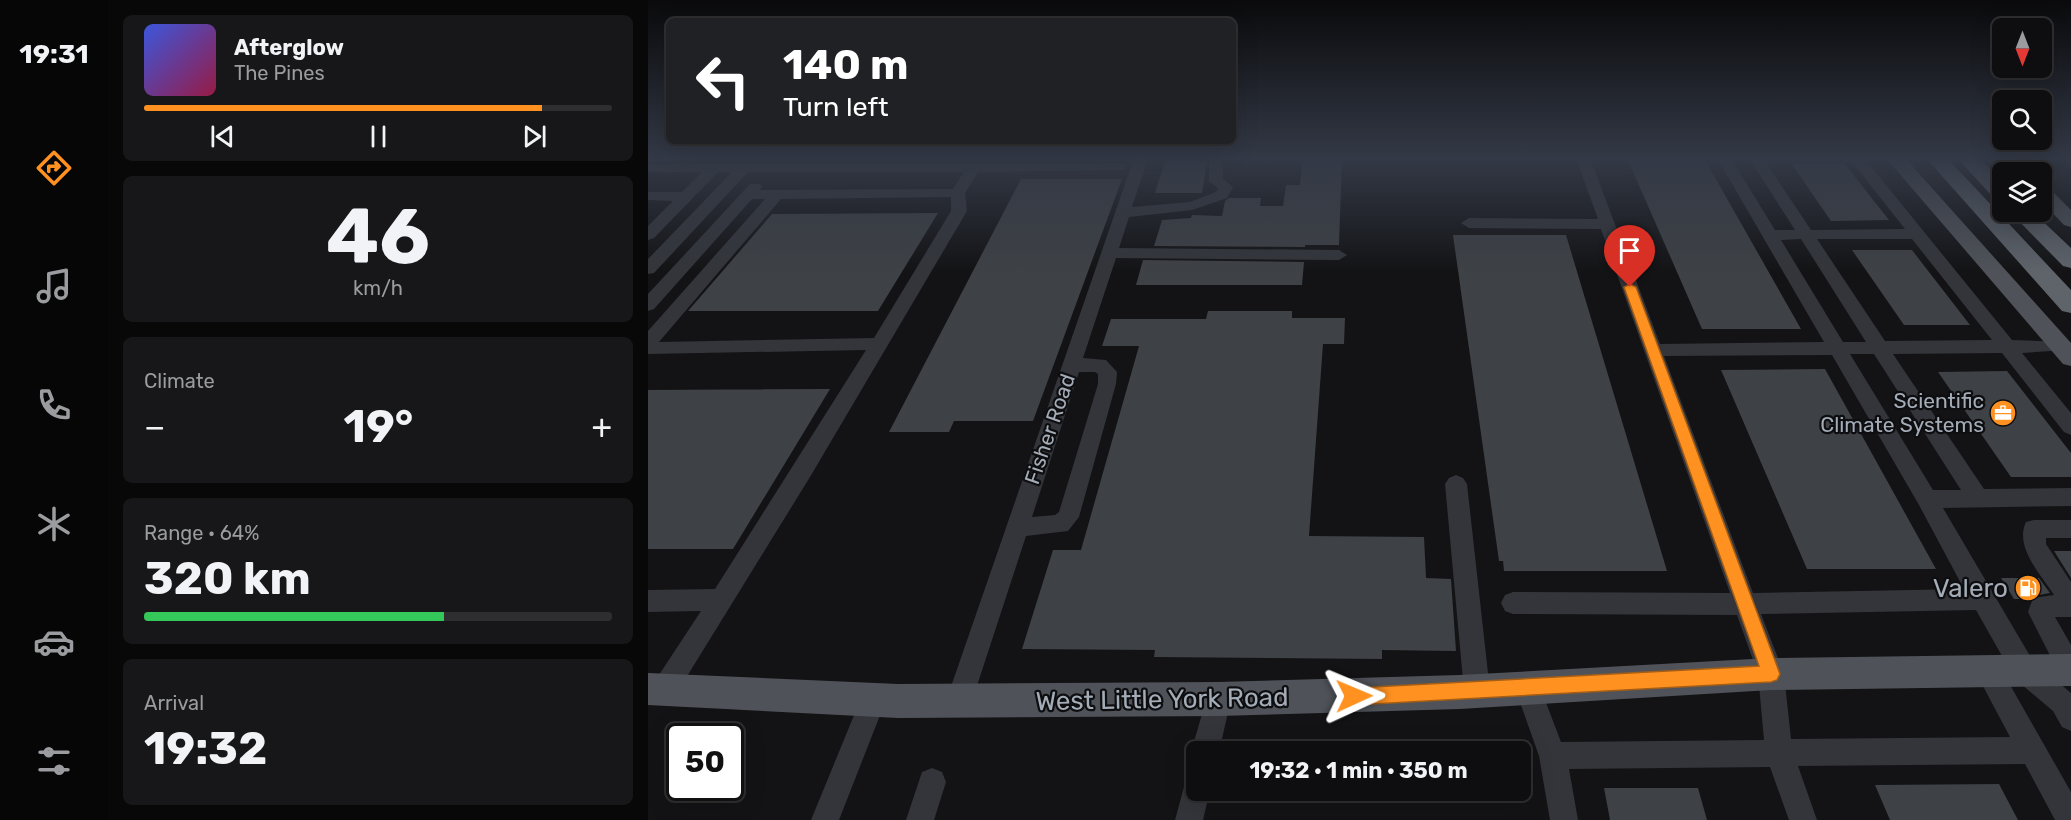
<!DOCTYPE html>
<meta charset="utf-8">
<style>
:root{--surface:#0e0e10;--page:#171719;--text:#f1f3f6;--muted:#9b9c9f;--line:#2e2e30;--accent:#ff9120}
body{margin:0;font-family:Rubik,sans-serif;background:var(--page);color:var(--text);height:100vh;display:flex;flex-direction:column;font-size:22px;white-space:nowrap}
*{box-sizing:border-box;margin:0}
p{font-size:20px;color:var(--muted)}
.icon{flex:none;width:33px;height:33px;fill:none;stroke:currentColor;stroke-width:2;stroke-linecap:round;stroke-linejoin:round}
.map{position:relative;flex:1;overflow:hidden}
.sheet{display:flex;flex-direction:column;gap:15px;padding:15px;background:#080809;width:540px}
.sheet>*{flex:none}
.guide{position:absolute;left:18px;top:18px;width:570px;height:126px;border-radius:9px;box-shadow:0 6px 24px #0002,0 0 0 2px var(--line);background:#202124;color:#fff;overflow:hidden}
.needle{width:39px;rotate:180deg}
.buttons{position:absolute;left:1344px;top:18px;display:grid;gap:12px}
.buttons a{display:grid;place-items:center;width:60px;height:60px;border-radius:9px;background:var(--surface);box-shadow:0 6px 24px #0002,0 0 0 2px var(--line);font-size:30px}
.speed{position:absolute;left:18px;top:723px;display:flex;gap:12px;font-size:30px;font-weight:700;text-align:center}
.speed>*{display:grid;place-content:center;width:78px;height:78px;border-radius:50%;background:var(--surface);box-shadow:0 6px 24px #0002,0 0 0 2px var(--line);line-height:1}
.speed .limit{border:3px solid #111;border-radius:9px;background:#fff;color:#111}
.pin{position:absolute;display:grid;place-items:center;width:51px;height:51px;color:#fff;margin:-62px -26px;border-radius:50% 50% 50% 0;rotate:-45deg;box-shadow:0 0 6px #0007}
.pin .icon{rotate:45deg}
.me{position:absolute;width:66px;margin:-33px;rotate:89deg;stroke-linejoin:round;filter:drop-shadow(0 0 4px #0008)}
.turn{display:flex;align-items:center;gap:21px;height:126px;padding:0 18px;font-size:27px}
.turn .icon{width:78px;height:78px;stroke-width:2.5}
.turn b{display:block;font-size:42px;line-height:51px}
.big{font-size:45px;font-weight:700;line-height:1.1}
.sheet .card{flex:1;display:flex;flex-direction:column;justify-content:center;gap:9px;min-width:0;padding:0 21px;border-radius:9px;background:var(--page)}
.sheet .dial{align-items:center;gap:0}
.dial b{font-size:78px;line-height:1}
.song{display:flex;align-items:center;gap:18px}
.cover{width:72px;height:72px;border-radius:9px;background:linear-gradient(135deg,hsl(230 70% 55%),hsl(340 70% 35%))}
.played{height:6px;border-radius:3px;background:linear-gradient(90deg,var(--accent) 85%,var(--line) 85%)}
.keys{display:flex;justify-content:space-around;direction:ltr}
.heat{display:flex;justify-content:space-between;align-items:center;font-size:33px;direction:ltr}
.charge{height:9px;border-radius:4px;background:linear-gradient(90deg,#34c759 64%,var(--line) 0)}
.trip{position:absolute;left:538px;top:741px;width:345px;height:60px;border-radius:9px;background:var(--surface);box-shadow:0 6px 24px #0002,0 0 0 2px var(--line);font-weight:700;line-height:60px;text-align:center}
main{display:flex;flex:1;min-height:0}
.dock{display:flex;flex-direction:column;width:108px;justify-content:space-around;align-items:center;background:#060606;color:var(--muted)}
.dock .icon{width:42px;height:42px}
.dock .current{color:var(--accent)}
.dock b{font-size:27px;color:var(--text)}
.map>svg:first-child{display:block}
.building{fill:#3e4145}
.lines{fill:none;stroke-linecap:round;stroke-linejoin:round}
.minor{fill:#33353a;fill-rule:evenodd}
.major{fill:#4f5359;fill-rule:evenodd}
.highway{fill:#5f646b;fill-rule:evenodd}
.route{fill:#ff9120;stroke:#a65e15;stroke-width:1.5}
.labels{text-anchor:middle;stroke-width:4.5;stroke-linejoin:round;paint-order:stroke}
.poi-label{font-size:21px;fill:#a3acb7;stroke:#0e0e10;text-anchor:end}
.street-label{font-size:21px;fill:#a3acb7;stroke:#0e0e10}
.near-poi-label{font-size:26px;fill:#a3acb7;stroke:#0e0e10;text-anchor:end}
.near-street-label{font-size:26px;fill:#a3acb7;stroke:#0e0e10}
</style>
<main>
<nav class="dock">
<b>19:31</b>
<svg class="icon current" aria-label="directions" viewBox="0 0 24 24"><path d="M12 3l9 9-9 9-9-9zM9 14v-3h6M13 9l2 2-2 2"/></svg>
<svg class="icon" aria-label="music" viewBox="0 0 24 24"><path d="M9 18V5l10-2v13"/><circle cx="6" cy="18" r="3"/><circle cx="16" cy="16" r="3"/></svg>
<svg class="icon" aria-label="phone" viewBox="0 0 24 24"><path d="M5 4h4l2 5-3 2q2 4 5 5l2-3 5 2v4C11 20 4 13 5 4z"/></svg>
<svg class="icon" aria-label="climate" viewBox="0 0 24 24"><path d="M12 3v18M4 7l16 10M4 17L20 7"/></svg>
<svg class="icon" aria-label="car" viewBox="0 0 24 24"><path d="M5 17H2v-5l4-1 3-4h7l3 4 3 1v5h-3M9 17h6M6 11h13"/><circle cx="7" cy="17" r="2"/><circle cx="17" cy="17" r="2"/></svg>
<svg class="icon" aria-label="filters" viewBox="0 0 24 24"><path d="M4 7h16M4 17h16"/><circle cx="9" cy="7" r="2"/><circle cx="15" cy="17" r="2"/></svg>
</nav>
<section class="sheet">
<div class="card">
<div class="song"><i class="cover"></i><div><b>Afterglow</b><p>The Pines</p></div></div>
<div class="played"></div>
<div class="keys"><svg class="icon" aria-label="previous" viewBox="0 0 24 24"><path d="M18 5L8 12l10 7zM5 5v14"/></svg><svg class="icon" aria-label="pause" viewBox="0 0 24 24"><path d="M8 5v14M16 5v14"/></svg><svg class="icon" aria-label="next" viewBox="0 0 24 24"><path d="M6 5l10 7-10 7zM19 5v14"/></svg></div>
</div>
<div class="card dial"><b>46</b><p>km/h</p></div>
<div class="card"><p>Climate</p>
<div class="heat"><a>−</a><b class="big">19°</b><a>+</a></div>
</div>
<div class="card"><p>Range · 64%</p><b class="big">320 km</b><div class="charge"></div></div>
<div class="card"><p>Arrival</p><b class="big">19:32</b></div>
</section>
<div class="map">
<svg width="1423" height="820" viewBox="0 0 1423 820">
<rect width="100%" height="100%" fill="#131315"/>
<!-- building -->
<path class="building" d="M655 158H694L691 245H657V247L506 246 514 220 543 218 544 215 574 216 577 201 581 198H613L612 206H635L638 185H652Z
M979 158H1056L1153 329H1054Z
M517 161H559L554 193H507Z
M1143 163H1196L1241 220 1183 221Z
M373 179H474L385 421H306L301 432H241Z
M290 213 230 311H40L124 214Z
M805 235H918L1019 571H856L855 561H851Z
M1204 250H1264L1322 325H1256Z
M495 260 656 262 654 285H488Z
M560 311H644V318H697L696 344H675L661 536 776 537 778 578 803 579 808 651 734 650V659L506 657 507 650 374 649 405 550H433L491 346H454L463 319H558Z
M1177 369 1288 569H1159L1073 370Z
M1359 371 1423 453V477H1363L1290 372Z
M182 389 85 549H0V390Z
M1406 551H1423V578Z
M1353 578H1391L1402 593 1385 596 1382 599H1366Z
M1351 784 1370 820H1242L1227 785Z
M956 788H1050L1059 820H962Z"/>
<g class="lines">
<!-- minor -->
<path class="minor" d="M486 158H500L484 207 542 202 568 192 570 188 561 181V158H575V179L585 187 579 198 544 210 481 217 471 248 691 250 699 255 691 260 468 258 435 358 458 360 469 372 468 384 431 517 420 531 378 536 324 701 320 710 311 714 302 710 298 701ZM431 372H447L450 374V384L411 512 407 515 384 517Z
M928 158H942L1012 344 1176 342 1069 158H1083L1127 230H1147L1101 158H1115L1163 230 1257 229 1201 158H1216L1364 340 1418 342 1421 346 1418 350 1374 353 1423 413V435L1416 432 1354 353 1245 354 1336 489 1423 488V506L1295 508 1385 661 1423 693V731L1414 727 1405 711 1367 679 1328 610 1113 614 1136 674 1143 739 1362 737 1327 671 1331 662 1340 659 1349 662 1423 792V820H1407L1377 764 1150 766 1169 820H1141L1122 767 921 769 930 820H902L891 756 867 688 871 679 880 675 889 679 913 742 1116 740 1110 674 1089 615 865 614 857 611 853 603 857 595 865 592 1082 593 953 229 821 228 813 223 821 218 950 219ZM1153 239 1218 342H1195L1133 240ZM1169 239H1264L1344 340 1237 341ZM1202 354H1226L1313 490H1285ZM1184 355 1271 505 1316 589 1105 593 1016 356Z
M472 163 477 164V170L330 172 317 193 319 211 162 477 25 699 16 703 7 699 3 690 7 681 53 611 0 612V590L67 589 218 350 0 354V331L117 199H104L6 309 0 311V294L102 184H112L114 187 112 190 305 189 316 172H100L6 273 0 274V259L84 172H70L6 238 0 240V226L25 201 0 200V192H34L54 172H0V164ZM303 197V211L226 338 11 342 133 199Z
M808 475 815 478 819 484 842 691 838 700 829 704 820 700 816 691 797 484 801 478Z
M1386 520H1423V538H1398V544L1423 582V617H1407L1423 645V682L1414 679 1380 612 1385 598 1406 595C1393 575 1366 547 1378 522Z
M570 686 579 690 583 699 571 752H549V762L543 752 561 690Z
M225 687 234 691 238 700 191 820H163L216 691Z
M284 768 294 772 298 782 286 820H258L274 772Z
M549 772V790H562L555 820H527L539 776Z"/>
<!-- major -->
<path class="major" d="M1238 158H1257L1423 343V366L1415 364Z
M1349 158H1369L1382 172H1363Z
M1394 186 1401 188 1423 210V227L1416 225 1394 202Z
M1423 654V686L1123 690 812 709 570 716 250 718 0 705V673L250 684 570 682 812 675 1123 658Z"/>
<!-- highway -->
<path class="highway" d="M1278 158H1299L1423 290V313L1414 311Z
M1309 158H1331L1354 181V199L1346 198Z
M1362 212H1385L1423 248V268L1415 266Z"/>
</g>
<!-- sky -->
<linearGradient id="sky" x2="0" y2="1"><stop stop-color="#0a0a0c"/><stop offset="0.58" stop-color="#333946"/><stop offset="1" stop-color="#333946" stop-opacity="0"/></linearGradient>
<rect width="1423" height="273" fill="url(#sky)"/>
<!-- route -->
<path class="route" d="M982 284 988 287 1132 674 1129 680 1123 682 706 705 699 703 697 696 699 690 706 688 1111 666 976 287Z"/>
<!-- icons -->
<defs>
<symbol id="office-disc" viewBox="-11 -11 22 22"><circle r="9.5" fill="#ff9120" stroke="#0e0e10"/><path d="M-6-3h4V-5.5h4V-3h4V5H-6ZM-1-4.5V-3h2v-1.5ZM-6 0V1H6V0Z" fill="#fff"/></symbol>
<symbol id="fuel-disc" viewBox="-11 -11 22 22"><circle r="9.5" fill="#ff9120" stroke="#0e0e10"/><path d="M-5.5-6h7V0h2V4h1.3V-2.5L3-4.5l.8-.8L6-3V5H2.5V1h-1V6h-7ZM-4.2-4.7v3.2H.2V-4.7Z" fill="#fff"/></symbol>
</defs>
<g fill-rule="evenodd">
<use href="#office-disc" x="1340" y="398" width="30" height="30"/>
<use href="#fuel-disc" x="1365" y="573" width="30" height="30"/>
</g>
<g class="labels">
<!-- poi labels -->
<g class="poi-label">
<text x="1336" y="408">Scientific<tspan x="1336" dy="24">Climate Systems</tspan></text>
</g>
<!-- street labels -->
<g class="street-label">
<text transform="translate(402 429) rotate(-71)" y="7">Fisher Road</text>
</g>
<!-- near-poi labels -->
<g class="near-poi-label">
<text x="1360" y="597">Valero</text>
</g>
<!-- near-street labels -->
<g class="near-street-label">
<text transform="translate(514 699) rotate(-1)" y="9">West Little York Road</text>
</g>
</g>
</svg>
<div class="buttons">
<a><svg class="needle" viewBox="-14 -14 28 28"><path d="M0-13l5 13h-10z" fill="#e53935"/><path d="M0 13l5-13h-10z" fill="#9b9c9f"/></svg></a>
<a><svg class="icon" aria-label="search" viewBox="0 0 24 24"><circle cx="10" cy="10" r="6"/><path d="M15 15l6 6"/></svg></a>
<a><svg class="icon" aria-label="layers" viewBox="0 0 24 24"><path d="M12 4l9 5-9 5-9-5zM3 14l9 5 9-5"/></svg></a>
</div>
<div class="speed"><div class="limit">50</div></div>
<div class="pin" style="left:982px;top:287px;background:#d93025"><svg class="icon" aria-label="arrive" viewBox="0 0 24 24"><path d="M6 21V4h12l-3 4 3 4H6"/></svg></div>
<svg class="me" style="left:706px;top:696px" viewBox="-20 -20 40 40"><path d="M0-17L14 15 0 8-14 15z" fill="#ff9120" stroke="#fff" stroke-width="4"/></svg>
<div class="trip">19:32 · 1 min · 350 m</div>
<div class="guide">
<div class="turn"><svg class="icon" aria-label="left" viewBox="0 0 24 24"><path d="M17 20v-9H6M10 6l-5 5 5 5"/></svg><div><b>140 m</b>Turn left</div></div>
</div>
</div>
</main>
